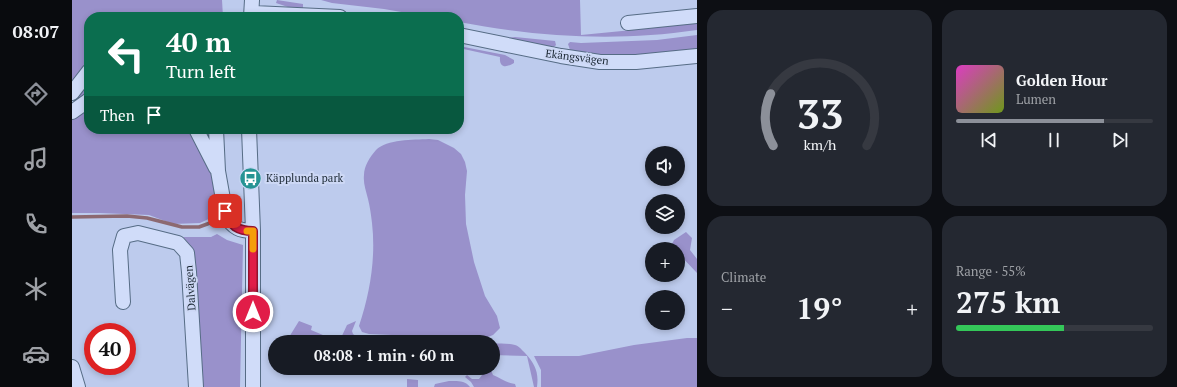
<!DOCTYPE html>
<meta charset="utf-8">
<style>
:root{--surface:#171b24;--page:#242831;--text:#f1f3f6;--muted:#9ea1a6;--line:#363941;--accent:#8c9099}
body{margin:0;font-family:"PT Serif",serif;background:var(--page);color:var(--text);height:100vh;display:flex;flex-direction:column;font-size:15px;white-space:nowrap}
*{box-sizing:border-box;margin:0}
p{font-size:13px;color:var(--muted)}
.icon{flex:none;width:22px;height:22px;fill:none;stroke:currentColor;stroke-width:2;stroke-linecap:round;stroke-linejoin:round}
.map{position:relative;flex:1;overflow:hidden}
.sheet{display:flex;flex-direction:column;gap:10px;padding:10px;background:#0d0f14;width:480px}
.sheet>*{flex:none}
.top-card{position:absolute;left:12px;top:12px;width:380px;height:122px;border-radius:16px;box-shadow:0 2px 6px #0003;background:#0b6e4f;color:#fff;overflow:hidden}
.controls{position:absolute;left:573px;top:146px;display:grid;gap:8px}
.controls a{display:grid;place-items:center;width:40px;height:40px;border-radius:50%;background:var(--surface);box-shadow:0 2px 6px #0003;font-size:20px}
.speed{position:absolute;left:12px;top:323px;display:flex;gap:8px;font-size:20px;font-weight:700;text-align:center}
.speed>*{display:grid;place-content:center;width:52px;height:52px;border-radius:50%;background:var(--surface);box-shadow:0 2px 6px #0003;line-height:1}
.speed .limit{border:6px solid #d22;background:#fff;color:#111}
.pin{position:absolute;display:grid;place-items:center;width:34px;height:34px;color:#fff;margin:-17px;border-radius:8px;box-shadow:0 2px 6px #0006}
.me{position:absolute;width:44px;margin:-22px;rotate:0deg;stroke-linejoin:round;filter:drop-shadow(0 0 3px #0008)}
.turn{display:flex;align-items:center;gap:14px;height:84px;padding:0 16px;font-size:18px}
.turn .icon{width:52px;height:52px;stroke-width:2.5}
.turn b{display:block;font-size:28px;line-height:34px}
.then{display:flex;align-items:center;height:38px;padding:0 16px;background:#0003;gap:8px;font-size:15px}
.big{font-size:30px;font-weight:700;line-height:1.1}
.sheet .tile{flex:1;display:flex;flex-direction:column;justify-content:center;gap:6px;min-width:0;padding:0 14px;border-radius:16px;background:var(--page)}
.sheet .dial{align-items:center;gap:0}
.dial svg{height:104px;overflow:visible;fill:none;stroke:var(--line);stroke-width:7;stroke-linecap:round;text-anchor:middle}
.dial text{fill:var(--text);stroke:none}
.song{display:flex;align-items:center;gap:12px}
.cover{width:48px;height:48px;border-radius:6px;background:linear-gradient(135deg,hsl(310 70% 55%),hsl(80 70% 35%))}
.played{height:4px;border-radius:2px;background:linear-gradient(90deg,var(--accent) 75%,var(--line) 75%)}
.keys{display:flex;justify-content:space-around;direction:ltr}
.heat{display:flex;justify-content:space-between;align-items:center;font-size:22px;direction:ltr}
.charge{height:6px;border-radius:3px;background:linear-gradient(90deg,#34c759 55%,var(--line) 0)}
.sheet .tiles{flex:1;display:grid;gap:10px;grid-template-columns:repeat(2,1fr)}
.trip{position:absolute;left:196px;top:335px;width:232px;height:40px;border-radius:20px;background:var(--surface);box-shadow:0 2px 6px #0003;font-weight:700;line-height:40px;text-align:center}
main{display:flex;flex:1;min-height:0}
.menu{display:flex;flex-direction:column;width:72px;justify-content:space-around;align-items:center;background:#090b0e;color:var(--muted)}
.menu .icon{width:28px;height:28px}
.menu .selected{color:var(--accent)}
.menu b{font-size:18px;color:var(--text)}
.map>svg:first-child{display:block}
.green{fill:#9991cb}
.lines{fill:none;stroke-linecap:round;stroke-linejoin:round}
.stream{stroke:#8c6971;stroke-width:3.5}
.minor-casing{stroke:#566c85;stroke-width:16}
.minor{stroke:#d0dcf9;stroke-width:14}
.route-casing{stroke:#92132f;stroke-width:10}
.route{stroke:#e11d48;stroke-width:7}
.slow{stroke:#f59e0b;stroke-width:7}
.labels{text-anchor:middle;stroke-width:4;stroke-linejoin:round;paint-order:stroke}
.street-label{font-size:11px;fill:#1b2834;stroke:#cdd8f5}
.poi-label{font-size:11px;fill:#1b2834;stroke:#cdd8f5;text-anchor:start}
</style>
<main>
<nav class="menu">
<b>08:07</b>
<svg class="icon selected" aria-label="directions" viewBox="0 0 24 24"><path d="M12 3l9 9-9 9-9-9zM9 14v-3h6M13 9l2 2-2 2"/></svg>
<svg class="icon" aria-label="music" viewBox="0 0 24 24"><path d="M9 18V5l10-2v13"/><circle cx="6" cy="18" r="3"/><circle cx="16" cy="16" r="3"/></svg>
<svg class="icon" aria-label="phone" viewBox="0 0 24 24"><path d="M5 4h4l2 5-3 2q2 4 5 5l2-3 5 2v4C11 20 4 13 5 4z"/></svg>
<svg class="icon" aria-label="climate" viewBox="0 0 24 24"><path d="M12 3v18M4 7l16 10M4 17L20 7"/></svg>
<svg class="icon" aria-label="car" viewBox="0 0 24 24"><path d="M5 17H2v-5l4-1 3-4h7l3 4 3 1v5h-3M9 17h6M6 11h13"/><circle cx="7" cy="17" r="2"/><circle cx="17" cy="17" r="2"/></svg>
</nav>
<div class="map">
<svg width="625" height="387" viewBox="0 0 625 387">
<rect width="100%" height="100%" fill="#bdcbed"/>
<!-- green -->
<path class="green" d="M0 0H150L151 17H17V66L0 86Z
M205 0 231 4V8L216 7 204 3Z
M249 0H508L509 35 581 28 625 21V30C543 42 468 37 387 22V17H358L312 9 260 3Z
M625 35V51C580 55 542 61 498 50L496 44 498 42 509 43 585 40Z
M443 37 483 41 484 45 482 47 433 38Z
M387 46 433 55 442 60V63C434 68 427 68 428 57L387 48Z
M17 80V97L0 106 6 94Z
M17 105V129H119L138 170 142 189 143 216 128 223 101 224 77 215 27 213H0V120Z
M357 139 366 140 382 148 389 154 393 162 395 171 393 195 394 224 402 262 413 296 425 316 428 328 421 335 411 339 297 334 290 332 287 326C298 293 304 258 300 223 299 215 298 207 296 199 294 191 291 183 292 175 292 166 298 157 304 150 315 139 341 140 357 139Z
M614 232 620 238 618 250 625 259V273L606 253V249H602L600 244 602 240Z
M145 234 155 240 171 245 168 387H130L118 246 111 237H139Z
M227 321 240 326 239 330 258 338 259 335 268 340 275 325 284 321 280 331 281 334 285 337 394 342H214Z
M615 338H625V387H469V370L462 356H507L562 345Z
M421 343C428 344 437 343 443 345 447 346 450 350 453 353 463 364 467 372 465 387H462L455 356 421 355Z
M411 368H418L421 375C429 378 434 383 443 384L444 387H402L399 382 393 377 395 375 400 379H407L410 375Z
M335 379 346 380V387H335Z
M377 381C385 381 393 380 398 387H362L363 384Z"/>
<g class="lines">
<!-- stream -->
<path class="stream" d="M0 217 55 216 75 218 110 227H127L138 223"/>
<defs>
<path id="minor" d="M180 13 268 17
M179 17 180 0
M556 23 625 16
M387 35 489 56 528 62H564L625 56
M0 93 17 71
M0 112 17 100
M124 129 144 168
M144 129 146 171 154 216C161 228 168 231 181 231
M177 129 181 231V387
M51 302 48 250 52 236 66 233 106 243 115 253 117 272 124 387
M0 367 6 387"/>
</defs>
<!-- minor casing -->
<use href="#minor" class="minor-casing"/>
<!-- minor -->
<use href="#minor" class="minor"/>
</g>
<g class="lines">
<defs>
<path id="route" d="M153 211C158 226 166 231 181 231V312"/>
</defs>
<!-- route casing -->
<use href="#route" class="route-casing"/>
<!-- route -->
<use href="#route" class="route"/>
<!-- slow -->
<path class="slow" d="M175 231H181V249"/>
</g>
<!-- icons -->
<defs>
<symbol id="bus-disc" viewBox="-11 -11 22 22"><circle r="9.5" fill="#269494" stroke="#cdd8f5"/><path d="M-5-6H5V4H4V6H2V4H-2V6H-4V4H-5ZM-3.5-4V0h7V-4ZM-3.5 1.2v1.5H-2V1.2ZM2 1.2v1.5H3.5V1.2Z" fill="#fff"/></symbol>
</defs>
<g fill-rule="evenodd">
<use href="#bus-disc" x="166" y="166" width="25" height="25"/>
</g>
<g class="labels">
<!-- street labels -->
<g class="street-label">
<text transform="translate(505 57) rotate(7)" y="4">Ekängsvägen</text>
<text transform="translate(118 288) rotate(-94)" y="4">Dalvägen</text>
</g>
<!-- poi labels -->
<g class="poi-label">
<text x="194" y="182">Käpplunda park</text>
</g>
</g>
</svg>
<div class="controls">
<a><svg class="icon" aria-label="sound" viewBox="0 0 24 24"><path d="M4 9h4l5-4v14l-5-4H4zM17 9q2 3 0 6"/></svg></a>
<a><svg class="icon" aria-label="layers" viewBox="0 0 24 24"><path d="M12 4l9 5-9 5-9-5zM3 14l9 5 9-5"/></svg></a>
<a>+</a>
<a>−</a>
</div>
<div class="speed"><div class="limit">40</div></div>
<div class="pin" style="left:153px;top:211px;background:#d93025"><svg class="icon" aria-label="arrive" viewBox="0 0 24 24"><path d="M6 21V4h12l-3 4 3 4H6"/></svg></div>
<svg class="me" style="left:181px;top:312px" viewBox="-20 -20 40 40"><circle r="17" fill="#e11d48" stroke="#fff" stroke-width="3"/><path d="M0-11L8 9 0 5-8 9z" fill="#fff"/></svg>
<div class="trip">08:08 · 1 min · 60 m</div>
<div class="top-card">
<div class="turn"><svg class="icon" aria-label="left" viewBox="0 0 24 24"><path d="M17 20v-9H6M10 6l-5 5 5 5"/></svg><div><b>40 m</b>Turn left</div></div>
<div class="then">Then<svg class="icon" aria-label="arrive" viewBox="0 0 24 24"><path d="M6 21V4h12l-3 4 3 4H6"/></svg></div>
</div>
</div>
<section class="sheet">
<div class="tiles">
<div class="tile dial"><svg viewBox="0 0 100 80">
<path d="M14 69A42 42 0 1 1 86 69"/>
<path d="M14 69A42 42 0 0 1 12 29" stroke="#8c9099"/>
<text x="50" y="56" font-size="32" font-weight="700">33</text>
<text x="50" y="72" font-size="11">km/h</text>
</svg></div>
<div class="tile">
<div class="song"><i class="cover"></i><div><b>Golden Hour</b><p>Lumen</p></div></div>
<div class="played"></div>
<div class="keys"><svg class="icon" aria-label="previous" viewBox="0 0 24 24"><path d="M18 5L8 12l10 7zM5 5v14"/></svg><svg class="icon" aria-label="pause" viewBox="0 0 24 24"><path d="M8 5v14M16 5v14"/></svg><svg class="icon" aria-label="next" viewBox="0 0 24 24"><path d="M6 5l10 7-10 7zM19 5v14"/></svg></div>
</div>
<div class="tile"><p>Climate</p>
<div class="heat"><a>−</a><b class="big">19°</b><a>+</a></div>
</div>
<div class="tile"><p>Range · 55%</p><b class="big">275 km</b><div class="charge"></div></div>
</div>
</section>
</main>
